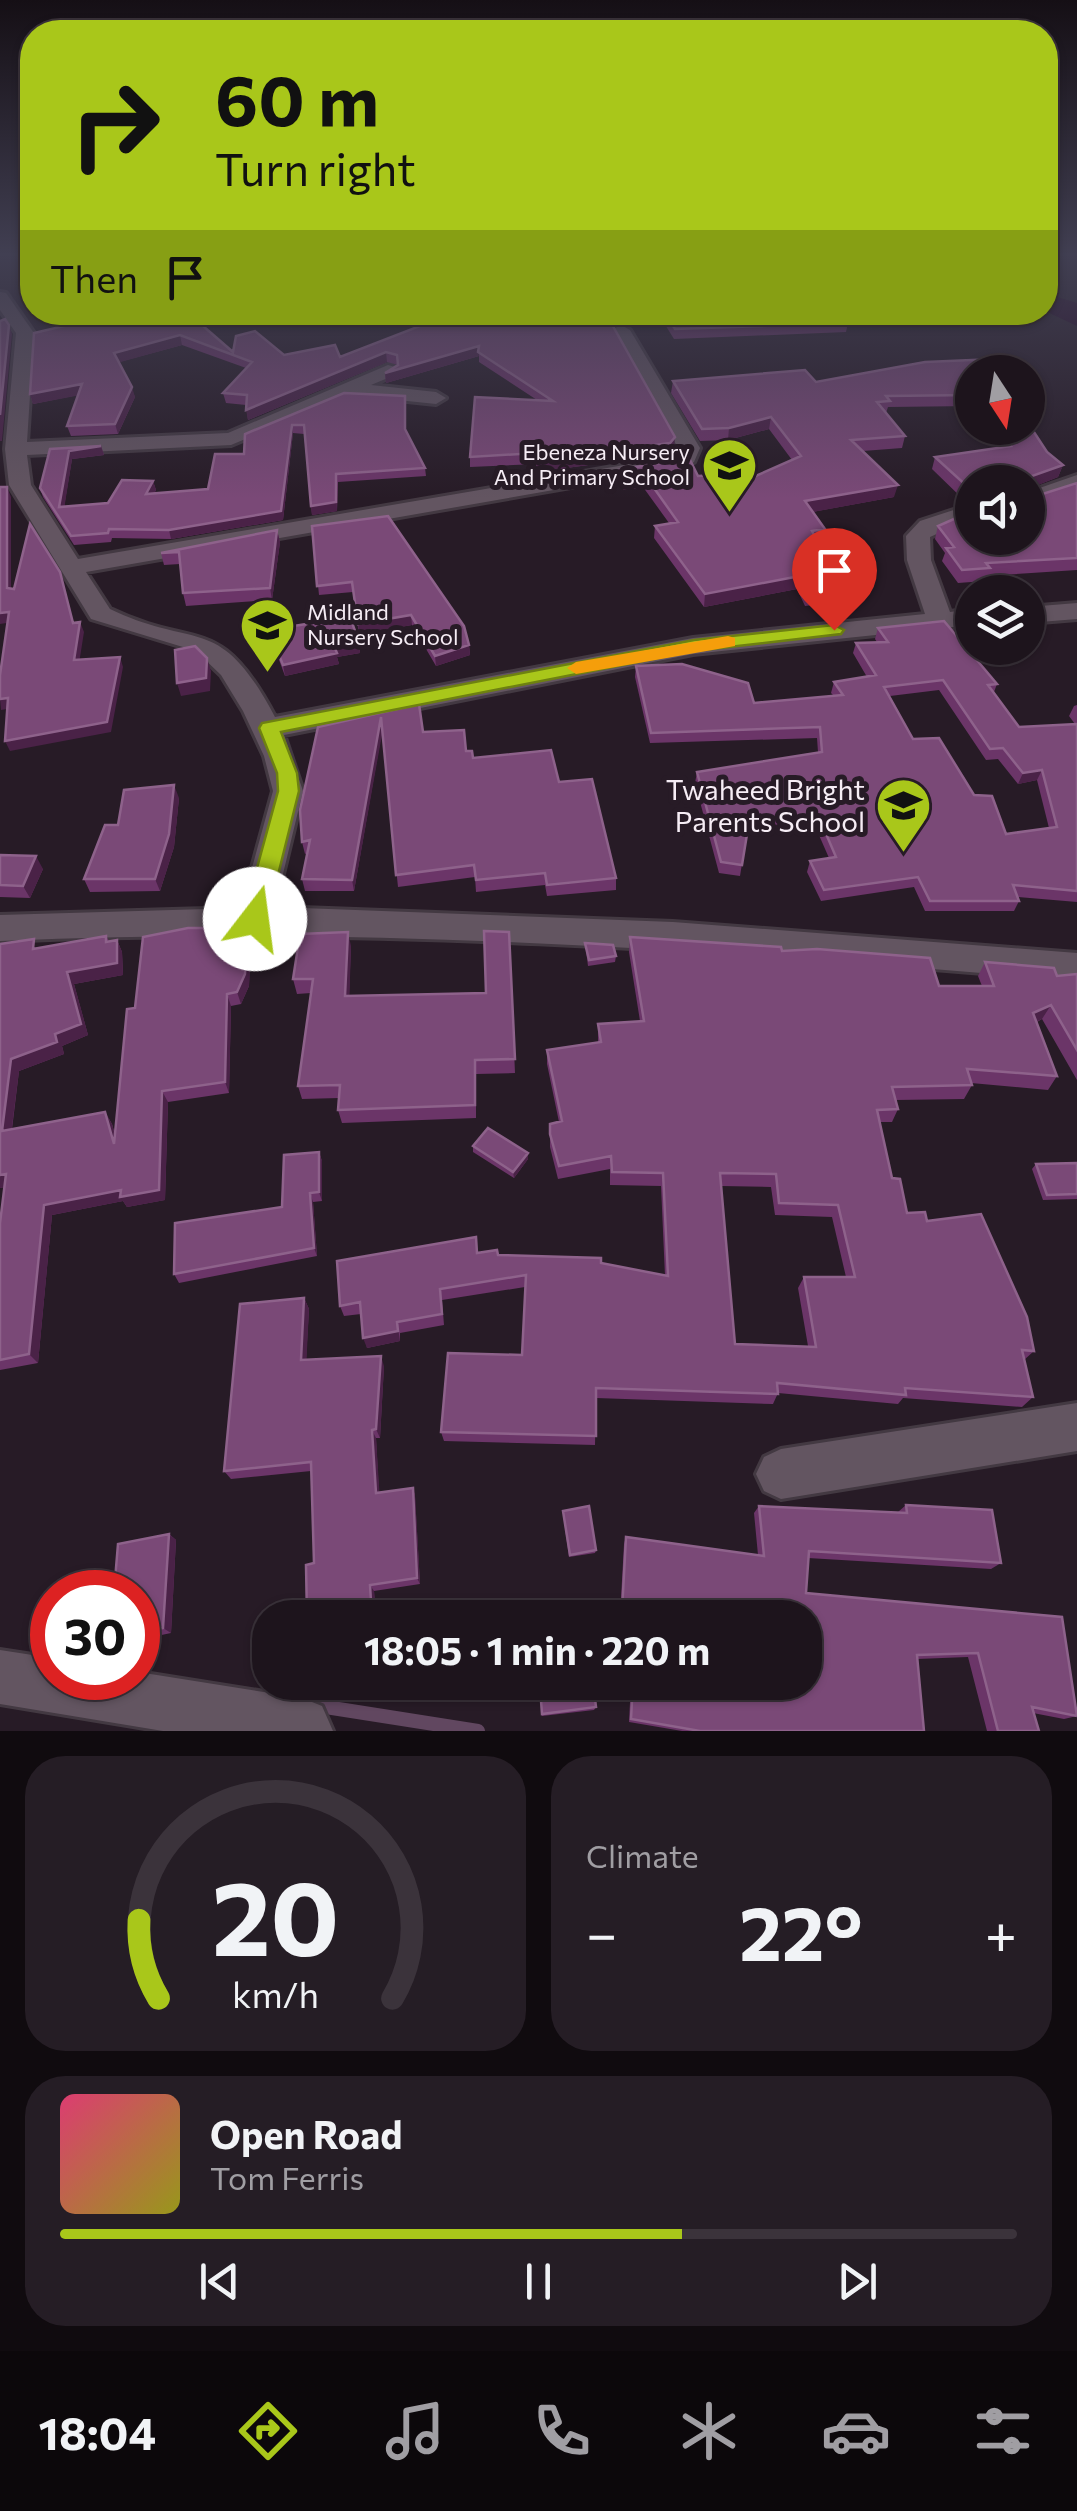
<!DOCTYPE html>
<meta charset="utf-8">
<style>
:root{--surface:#1d141c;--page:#251d25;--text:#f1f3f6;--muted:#a09ea3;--line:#3b333b;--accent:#a9c71a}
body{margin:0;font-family:Commissioner,sans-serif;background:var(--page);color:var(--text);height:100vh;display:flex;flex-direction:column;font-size:38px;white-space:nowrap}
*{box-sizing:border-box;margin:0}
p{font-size:32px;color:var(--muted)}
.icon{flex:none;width:55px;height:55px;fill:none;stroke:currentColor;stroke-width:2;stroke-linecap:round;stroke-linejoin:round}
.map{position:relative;height:1731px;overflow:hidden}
.side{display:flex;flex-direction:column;gap:25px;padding:25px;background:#100b0f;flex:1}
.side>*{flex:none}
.top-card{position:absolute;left:20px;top:20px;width:1038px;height:305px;border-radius:40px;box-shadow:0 2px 8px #0004,0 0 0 2px var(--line);background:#a9c71a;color:#111;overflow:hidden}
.needle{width:65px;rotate:168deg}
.fabs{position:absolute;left:955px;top:355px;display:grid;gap:20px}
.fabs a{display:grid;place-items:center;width:90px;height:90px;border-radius:50%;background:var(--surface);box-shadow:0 2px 8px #0004,0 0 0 2px var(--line);font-size:50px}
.speed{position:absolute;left:30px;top:1570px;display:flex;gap:20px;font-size:50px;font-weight:700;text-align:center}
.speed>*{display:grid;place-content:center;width:130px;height:130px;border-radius:50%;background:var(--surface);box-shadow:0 2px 8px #0004,0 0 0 2px var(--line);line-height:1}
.speed .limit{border:15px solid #d22;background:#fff;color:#111}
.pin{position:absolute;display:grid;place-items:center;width:85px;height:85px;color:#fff;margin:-102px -42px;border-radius:50% 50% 50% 0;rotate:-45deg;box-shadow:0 0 10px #0007}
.pin .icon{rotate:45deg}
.me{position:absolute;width:110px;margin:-55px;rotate:15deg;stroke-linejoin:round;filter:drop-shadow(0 0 8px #0008)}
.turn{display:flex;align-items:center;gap:35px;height:210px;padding:0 30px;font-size:45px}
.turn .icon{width:130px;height:130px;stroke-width:2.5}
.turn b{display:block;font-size:70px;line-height:85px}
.then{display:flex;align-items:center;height:95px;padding:0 30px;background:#0003;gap:20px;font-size:38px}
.big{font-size:75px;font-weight:700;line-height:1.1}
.side .tile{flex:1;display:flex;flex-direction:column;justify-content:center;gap:15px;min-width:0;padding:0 35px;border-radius:40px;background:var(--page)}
.side .dial{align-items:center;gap:0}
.dial svg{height:260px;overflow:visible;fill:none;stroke:var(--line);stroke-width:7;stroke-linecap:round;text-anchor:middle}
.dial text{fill:var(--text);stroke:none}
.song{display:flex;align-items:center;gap:30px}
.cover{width:120px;height:120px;border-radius:15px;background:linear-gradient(135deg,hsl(340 70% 55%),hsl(60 70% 35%))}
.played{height:10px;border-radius:5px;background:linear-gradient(90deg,var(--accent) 65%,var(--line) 65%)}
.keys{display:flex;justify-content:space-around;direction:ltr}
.heat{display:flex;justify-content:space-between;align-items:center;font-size:55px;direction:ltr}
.side .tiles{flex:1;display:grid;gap:25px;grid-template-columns:1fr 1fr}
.tile:last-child{grid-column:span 2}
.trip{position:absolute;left:252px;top:1600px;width:570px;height:100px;border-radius:40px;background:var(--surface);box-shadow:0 2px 8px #0004,0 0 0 2px var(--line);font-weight:700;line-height:100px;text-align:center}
.tab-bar{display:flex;height:160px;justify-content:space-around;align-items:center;background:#0c080b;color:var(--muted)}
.tab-bar .icon{width:70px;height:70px}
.tab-bar .active{color:var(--accent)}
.tab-bar b{font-size:45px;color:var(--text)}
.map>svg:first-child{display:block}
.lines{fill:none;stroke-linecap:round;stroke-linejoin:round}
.stream{stroke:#614760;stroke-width:14}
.river{fill:#210020;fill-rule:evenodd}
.street-casing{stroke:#433942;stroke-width:6}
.street{fill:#635561;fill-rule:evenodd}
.wall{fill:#6b3568;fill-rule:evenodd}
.shaded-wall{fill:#4a2247}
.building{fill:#7a4977;stroke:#8e628b;stroke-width:2.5;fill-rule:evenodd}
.route{fill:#a9c71a;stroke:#6e8111;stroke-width:2.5}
.slow{fill:#f59e0b}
.labels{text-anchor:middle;stroke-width:10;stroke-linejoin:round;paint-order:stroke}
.far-poi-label{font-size:22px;fill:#f6edf5;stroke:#271b26;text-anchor:end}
.poi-label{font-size:28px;fill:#f6edf5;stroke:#271b26;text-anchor:end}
</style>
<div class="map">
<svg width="1077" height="1731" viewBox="0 0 1077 1731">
<rect width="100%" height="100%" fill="#271b26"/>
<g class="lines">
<!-- stream -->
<path class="stream" d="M313 1705 478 1731"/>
<!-- river -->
<path class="river" d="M1045 293 1077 303V326L1045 311Z"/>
<defs>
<path id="street" d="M0 292 6 293 34 333 27 442 228 433 388 365 395 367V375L371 385 436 392 446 398 436 404 350 395 231 445 27 455 31 485 78 559 671 457 678 448 612 330 621 325 630 330 700 448 694 462 685 467 86 572 110 609C197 651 219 611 275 717L693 638 925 614 907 560 906 536 920 521 972 504V518L930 537 931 560 950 612 972 609V625L693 654 284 735 303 791 275 907 673 922 1077 953V981C718 950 361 925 0 941V915L241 908 273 791 264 756 243 711 221 675 196 651 91 619 9 485 5 449 16 333 0 310Z
M1077 475V490L1028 507V492Z
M1077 603V619L1028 623V607Z
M1077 1403V1451L781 1499 764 1491 756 1474 764 1457 781 1449Z
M0 1650 52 1658V1678H138V1672L302 1698 322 1706 333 1731H163L0 1704Z"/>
</defs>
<!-- street casing -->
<use href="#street" class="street-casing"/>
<!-- street -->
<use href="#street" class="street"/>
</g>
<!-- wall -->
<path class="wall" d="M124 312 233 352 340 357 456 312H840L848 323 846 332 674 339 659 315 608 319 674 448 669 454 537 472 536 464 470 467V457L537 400 479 362V356L386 383 385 373 398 365 387 362 248 420 246 405 226 403 223 393 246 368 182 345 119 362 135 397 118 434 71 436 67 426 78 395 33 404 30 394Z
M972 372V406L888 407 886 413 905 436 902 448 863 451 894 497 812 512 825 529 822 542 819 543 843 589 840 602 805 606 797 589 704 607 654 538 655 526 669 523 643 487 624 490 619 482V470L698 476 742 482 792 460 769 429 728 440 700 441 671 393 673 381 816 382Z
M405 396V431L425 468 426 476 338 482 337 511 312 515 304 434 293 433 283 520 171 539 112 538 111 542 74 545 43 497 40 488 50 449 101 446 104 455 72 459 64 507 108 503 153 481 156 490 154 494 208 489 244 454 245 434Z
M988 428H1028L1047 452 1063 465 1058 477 1030 488V498L1077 483V570L987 576 985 581 958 583 942 561 945 553 935 539 938 526 1028 538 972 482V501L966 502 932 469 935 457 1000 448Z
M312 526 469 645 470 655 436 666 412 625 359 634 353 592 319 595Z
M277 530 280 542 272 600 186 606 183 593 180 564 164 565 161 553Z
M878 628 997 684 994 692 1019 727 1075 724 1069 716 1074 706 1077 705V902L1018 897 1019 901 1014 911H925L914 887 821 901 807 872 810 861 829 858 815 826 747 833 740 876 719 873 695 783 697 772 818 752 817 738 650 743 635 677 636 666 754 703 834 696 831 693 834 682 867 677 853 653 856 643 877 642 875 639ZM939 690 986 760 998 759 1018 784 1037 780 1049 828 1006 834 974 795 913 739 890 696Z
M269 630 359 642 360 653 337 657 339 664 285 676 272 641Z
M318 727 423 732 466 751 473 758 559 782 616 878V890L547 896 545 885 476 892 475 877 398 887 382 731 354 891H305L302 879 308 853 305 854 302 842Z
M179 798 174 847 160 891 90 892 84 879 118 825Z
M0 855 43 869 30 898 0 897Z
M509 932 515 1073 476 1074V1118L342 1123 338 1110 339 1098 302 1099 298 1086 311 993 297 994 293 979 351 946 349 996 486 993Z
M106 936 109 941 117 940 122 952 123 975 74 984 88 1035 62 1046 64 1054 19 1071 12 1129 105 1112 112 1124 115 1134 135 1008 227 940 228 952 250 963 249 986 241 1004 231 1006 229 1093 168 1102 165 1200 127 1207 123 1201 52 1215 38 1363 0 1370V1223L5 1187 0 1188V944L39 948Z
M630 937 782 951 939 986H982L978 976 985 962 1057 976 1077 974V1080L1042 1019 1037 1022 1057 1076 1048 1090 971 1083 972 1085 964 1099 896 1100 898 1109 892 1122H880L892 1178 907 1213 927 1221 1034 1351 1024 1360 1033 1397 1022 1407 903 1398 898 1404 778 1393 773 1404 596 1398 595 1445 444 1441 441 1432 522 1355 525 1287 442 1300 444 1325 400 1333V1341L367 1348 361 1314 344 1316 340 1306 478 1253 601 1263 665 1276 661 1186 610 1185V1169L558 1179 550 1147V1124L559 1122 547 1064V1050L598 1043V1024L640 1021 629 952ZM721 1186 771 1187 775 1215 832 1217 846 1277H804L798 1288 808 1346 735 1344Z
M585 943 616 956 615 962 588 966Z
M473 1146 528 1153V1159L514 1178 473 1152Z
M319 1152 322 1161V1201L313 1202 317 1256 179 1283 174 1274 282 1207Z
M1077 1163V1199L1043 1200 1032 1169 1036 1164Z
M304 1298 309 1309 306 1360 384 1366 380 1438H376L379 1493 413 1488 415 1496 420 1584 374 1591 376 1618H307L314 1563 311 1471 231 1479 224 1471Z
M906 1505 1001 1563 991 1569 808 1558 806 1593 1062 1617 1077 1716 1064 1719 1033 1713 1039 1731H987L968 1657 917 1659 924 1731H682L629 1722 631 1682H805V1618H632L620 1616 624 1544 626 1537 758 1555 754 1513 759 1506 898 1512Z
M563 1514 596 1550 595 1553 569 1557Z
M169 1534 176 1540 171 1633 138 1640V1592Z
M309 1682H360L315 1693 309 1689Z
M458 1682H593L596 1707 594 1710 542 1716 540 1690Z"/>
<!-- shaded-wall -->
<path class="shaded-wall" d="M603 312H659V315L603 320Z
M9 325 12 334 2 441H0V415Z
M180 335 182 345 117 363 114 353Z
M479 346V356L386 383 385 373Z
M386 352 387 362 248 420 246 410Z
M82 384 86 394 33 404 30 394Z
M132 387 135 397 118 434 115 424Z
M771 417 769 429 728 440 729 428Z
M292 425 293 433 283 520 171 539 169 530Z
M675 437 674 448 669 454 537 472V461Z
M101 446 104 455 72 459 63 516 59 507 69 451Z
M1063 465 1058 477 1028 489 1029 477Z
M336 474 337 511 312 515 311 506Z
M644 474 643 487 624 490 625 478Z
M153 481 156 490 148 503 146 494Z
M898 485 894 497 802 514 805 501Z
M7 487 11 497V598L7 588Z
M970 489H972V501L966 502Z
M277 530 280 542 272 600 270 588Z
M800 576 797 589 704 607 705 594Z
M9 612 13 622 0 624V613Z
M411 615 412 625 359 634 358 624Z
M80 622 84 632 78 670 74 660Z
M359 642 360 653 337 657 339 664 285 676 283 665 334 646Z
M469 645 470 655 436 666 435 656Z
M120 657 123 667 111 732 10 751 5 741Z
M207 658 211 671 210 691 181 696 177 683Z
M8 698 13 708 1 710 0 699Z
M381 717 383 729 354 891 352 880Z
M1042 770 1037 780 1018 784 1023 773Z
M174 785 179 798 174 847 160 891 155 879Z
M36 856 43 869 30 898 23 886Z
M223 928 227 940 228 964 224 952Z
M348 932 351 946 349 1010 345 996Z
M117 940 122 952 123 975 74 984 88 1035 62 1046 64 1054 19 1071 10 1142 2 1131 11 1059 55 1034 67 972Z
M246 951 250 963 249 986 241 1004 237 992Z
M227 994 231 1006 229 1093 225 1082Z
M1051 1005 1042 1019 1025 1027 1033 1013Z
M162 1091 168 1102 165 1200 127 1207 123 1201 52 1215 38 1363 29 1354 44 1205 121 1190Z
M105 1112 112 1124 120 1155 114 1144Z
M319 1152 322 1161V1201L319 1192Z
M528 1153V1159L514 1178 513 1172Z
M6 1174 15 1185 0 1188V1175Z
M310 1193 313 1202 317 1256 314 1248Z
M304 1298 309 1309 306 1370 301 1360Z
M397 1322 400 1341 367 1348 363 1338Z
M381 1356 384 1366 380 1438 376 1429Z
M372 1430 376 1438 380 1501 376 1493Z
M413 1488 415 1496 420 1584 417 1578Z
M169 1534 176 1540 171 1633 163 1628Z
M370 1585 374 1591 376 1618H372Z"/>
<!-- building -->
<path class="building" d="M124 312H187L233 352 236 336 255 331 284 355 335 345 340 357 456 312H605L675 437 670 443 537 461 536 453 470 457 475 397 553 401 478 352 479 346 385 373 398 365 397 355 386 352 246 410 247 395 223 393 252 362 180 335 114 353 132 387 115 424 67 426 82 384 30 394 34 333Z
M664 312H840L848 323 675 329Z
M5 319 9 325 0 415V321Z
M995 359 1001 372H972V395L886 396 890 401 877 402 905 436 851 440 898 485 805 501 825 529 812 531 843 589 808 593 800 576 705 594 655 526 678 522 644 474 625 478 619 470 689 458 698 476 736 474 742 482 801 456 771 417 729 428 702 429 673 381 805 370 816 382 925 362Z
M344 393 405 396V429L425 468 336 474V502L311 506 304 425H292L281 511 169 530 109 529 108 533 71 536 40 488 50 449 101 446 69 451 59 507 108 503 122 480 153 481 146 494 208 489 215 454H244L245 434Z
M1028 423 1047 452 1063 465 1029 477 1030 498 1077 483V558L986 563 990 568 962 570 946 548 954 547 938 526 972 511V538H1028V482H972V489H970L935 457 1011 446 999 428H1028Z
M0 487H7V588L14 589 30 524 60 572 73 623 80 622 74 660 120 657 107 722 5 741 8 698 0 699V675L9 612 0 613Z
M388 516 464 626 469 645 435 656 411 615 358 624 352 582 317 586 312 526Z
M277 530 270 588 183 593 179 552 161 553Z
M350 617 359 642 334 646 337 653 283 665 269 630Z
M944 621 997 684 988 685 1019 727 1077 724V891L1013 885 1019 901H930L918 877 824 890 810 861 836 857 818 815 749 822 742 865 721 862 697 772 822 752 820 727 651 733 636 666 682 664 748 683 754 703 843 695 834 682 876 675 856 643 888 642 878 628ZM943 680 990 749 1003 748 1023 773 1042 770 1057 827 1006 834 992 796 974 795 939 738 913 739 884 687Z
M195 646 207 658 206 678 177 683 175 650Z
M419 704 423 732 464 730 466 751H472L473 758 551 750 559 782 592 779 616 878 547 885 545 873 476 880 474 865 396 875 381 717 352 880 302 879 310 840 302 842 300 810 318 727Z
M174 785 169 834 155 879H84L105 825H118L124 790Z
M0 855 36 856 23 886 0 885Z
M188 928H223L224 952 246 951 245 974 237 992 227 994 225 1082 162 1091 159 1190 120 1197 121 1190 44 1205 29 1354 0 1360V1223L6 1174 0 1175V944L34 939 33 949 106 936V942L117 940V963L67 972 81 1024 55 1034 57 1042 11 1059 2 1131 105 1112 114 1144 127 1009 135 1008 143 937Z
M484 931 509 932 515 1059 475 1060V1105L338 1110 340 1085 298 1086 313 979H293L300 934 348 932 345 996 486 993Z
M630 937 781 947 782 951 817 949 930 958 939 986H994L985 962 1054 968 1057 976 1077 974V1050L1051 1005 1033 1013 1057 1076 967 1069 972 1085 892 1087 898 1109 877 1110 892 1178 900 1179 907 1213 925 1212 927 1221 981 1214 1027 1317 1034 1351 1022 1350 1033 1397 905 1388 906 1395 777 1383 778 1394 596 1388V1436L441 1432 448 1353 522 1355 526 1275 440 1289 442 1314 397 1322 398 1331 363 1338 360 1302 340 1306 337 1261 476 1237 477 1253 497 1250 498 1255 601 1258V1263L668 1276 663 1173 612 1172 611 1156 559 1166 550 1134V1124L562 1121 547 1050 601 1042 598 1024 644 1021ZM720 1173 776 1174 779 1203 838 1205 855 1277H804L816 1347 735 1344Z
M585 943 613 945 616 956 589 960Z
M488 1128 528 1153 513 1172 473 1146Z
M319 1152V1192L310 1193 314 1248 174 1274 175 1223 282 1207 284 1155Z
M1077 1163V1194L1047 1195 1036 1164Z
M304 1298 301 1360 381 1356 376 1429 372 1430 376 1493 413 1488 417 1578 370 1585 372 1618H307L306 1565 314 1563 311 1462 224 1471 240 1304Z
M906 1505 992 1510 1001 1563 809 1551 806 1593 1062 1617 1077 1716 1032 1707 1039 1731H998L978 1653 917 1655 924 1731H700L631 1719 633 1682H805V1618H636L637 1613 622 1611 626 1537 764 1556 759 1506 907 1513Z
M589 1506 596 1550 570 1555 563 1511Z
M169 1534 163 1628 138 1634V1592H114L118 1544Z
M425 1612 492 1618H424Z
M309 1682H339L309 1689Z
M492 1682H593L596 1707 542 1714 540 1687Z"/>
<!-- sky -->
<linearGradient id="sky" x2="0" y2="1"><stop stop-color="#150f15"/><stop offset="0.51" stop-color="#413f52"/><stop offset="1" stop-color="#413f52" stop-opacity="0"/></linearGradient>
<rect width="1077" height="499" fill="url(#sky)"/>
<!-- route -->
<path class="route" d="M834 625 844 630 841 634 694 651 281 732 297 773 299 791 267 919 255 928 243 919 278 791 277 773 259 728 262 723 694 640Z"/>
<!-- slow -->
<path class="slow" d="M728 636 735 638V646L576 674 567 668 576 662Z"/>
<!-- icons -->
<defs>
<symbol id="school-pin" viewBox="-11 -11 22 30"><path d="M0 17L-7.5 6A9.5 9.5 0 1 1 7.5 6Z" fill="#a9c71a" stroke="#271b26"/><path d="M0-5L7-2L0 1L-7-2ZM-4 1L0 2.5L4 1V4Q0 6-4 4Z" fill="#111"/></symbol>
</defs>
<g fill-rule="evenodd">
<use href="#school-pin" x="698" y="434" width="63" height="86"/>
<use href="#school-pin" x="236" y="594" width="63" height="86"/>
<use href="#school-pin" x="872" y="774" width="63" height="86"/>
</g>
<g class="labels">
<!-- far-poi labels -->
<g class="far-poi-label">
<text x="690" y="460">Ebeneza Nursery<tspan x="690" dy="25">And Primary School</tspan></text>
<text x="307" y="620" text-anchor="start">Midland<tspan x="307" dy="25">Nursery School</tspan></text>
</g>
<!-- poi labels -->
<g class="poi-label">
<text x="865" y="800">Twaheed Bright<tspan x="865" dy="32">Parents School</tspan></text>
</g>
</g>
</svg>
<div class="fabs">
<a><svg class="needle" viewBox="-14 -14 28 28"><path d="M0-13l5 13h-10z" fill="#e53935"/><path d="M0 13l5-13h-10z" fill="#a09ea3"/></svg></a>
<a><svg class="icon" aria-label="sound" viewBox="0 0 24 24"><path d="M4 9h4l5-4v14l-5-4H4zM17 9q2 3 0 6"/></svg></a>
<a><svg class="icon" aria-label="layers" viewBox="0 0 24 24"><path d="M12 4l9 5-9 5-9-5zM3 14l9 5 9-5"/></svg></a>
</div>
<div class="speed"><div class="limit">30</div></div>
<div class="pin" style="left:834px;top:630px;background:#d93025"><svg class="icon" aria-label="arrive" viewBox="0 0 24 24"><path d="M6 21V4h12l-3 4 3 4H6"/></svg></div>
<svg class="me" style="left:255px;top:919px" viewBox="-20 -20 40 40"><circle r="19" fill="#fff"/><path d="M0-13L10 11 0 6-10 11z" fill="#a9c71a"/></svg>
<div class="trip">18:05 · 1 min · 220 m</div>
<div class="top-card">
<div class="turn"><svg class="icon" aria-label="right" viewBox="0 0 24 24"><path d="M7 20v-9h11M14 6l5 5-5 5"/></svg><div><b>60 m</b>Turn right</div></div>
<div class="then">Then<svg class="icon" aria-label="arrive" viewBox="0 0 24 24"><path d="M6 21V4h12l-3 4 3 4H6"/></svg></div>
</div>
</div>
<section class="side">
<div class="tiles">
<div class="tile dial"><svg viewBox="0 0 100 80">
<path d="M14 69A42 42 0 1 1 86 69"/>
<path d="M14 69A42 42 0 0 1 8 45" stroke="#a9c71a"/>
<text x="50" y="56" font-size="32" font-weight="700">20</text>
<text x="50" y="72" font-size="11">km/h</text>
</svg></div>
<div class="tile"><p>Climate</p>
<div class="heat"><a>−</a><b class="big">22°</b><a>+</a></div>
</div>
<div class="tile">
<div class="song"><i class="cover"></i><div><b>Open Road</b><p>Tom Ferris</p></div></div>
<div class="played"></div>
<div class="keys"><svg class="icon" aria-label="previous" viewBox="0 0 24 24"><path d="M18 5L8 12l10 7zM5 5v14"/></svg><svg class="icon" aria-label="pause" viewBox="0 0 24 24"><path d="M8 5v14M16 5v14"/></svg><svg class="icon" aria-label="next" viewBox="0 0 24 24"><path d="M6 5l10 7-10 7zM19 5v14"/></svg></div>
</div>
</div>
</section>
<nav class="tab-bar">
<b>18:04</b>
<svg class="icon active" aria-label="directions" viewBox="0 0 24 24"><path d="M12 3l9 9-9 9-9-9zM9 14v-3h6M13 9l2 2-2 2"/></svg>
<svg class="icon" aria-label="music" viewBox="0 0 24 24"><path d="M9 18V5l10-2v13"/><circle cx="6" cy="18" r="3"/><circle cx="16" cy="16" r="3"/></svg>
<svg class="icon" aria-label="phone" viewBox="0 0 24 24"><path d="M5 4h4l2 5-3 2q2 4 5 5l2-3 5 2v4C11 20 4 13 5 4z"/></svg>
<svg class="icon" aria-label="climate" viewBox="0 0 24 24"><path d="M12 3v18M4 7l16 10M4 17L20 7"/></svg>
<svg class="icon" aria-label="car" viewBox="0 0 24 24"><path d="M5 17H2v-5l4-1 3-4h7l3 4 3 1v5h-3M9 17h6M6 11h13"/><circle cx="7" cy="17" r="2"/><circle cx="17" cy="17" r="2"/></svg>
<svg class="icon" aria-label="filters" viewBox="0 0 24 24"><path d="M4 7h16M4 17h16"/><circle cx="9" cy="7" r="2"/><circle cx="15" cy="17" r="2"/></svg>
</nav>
